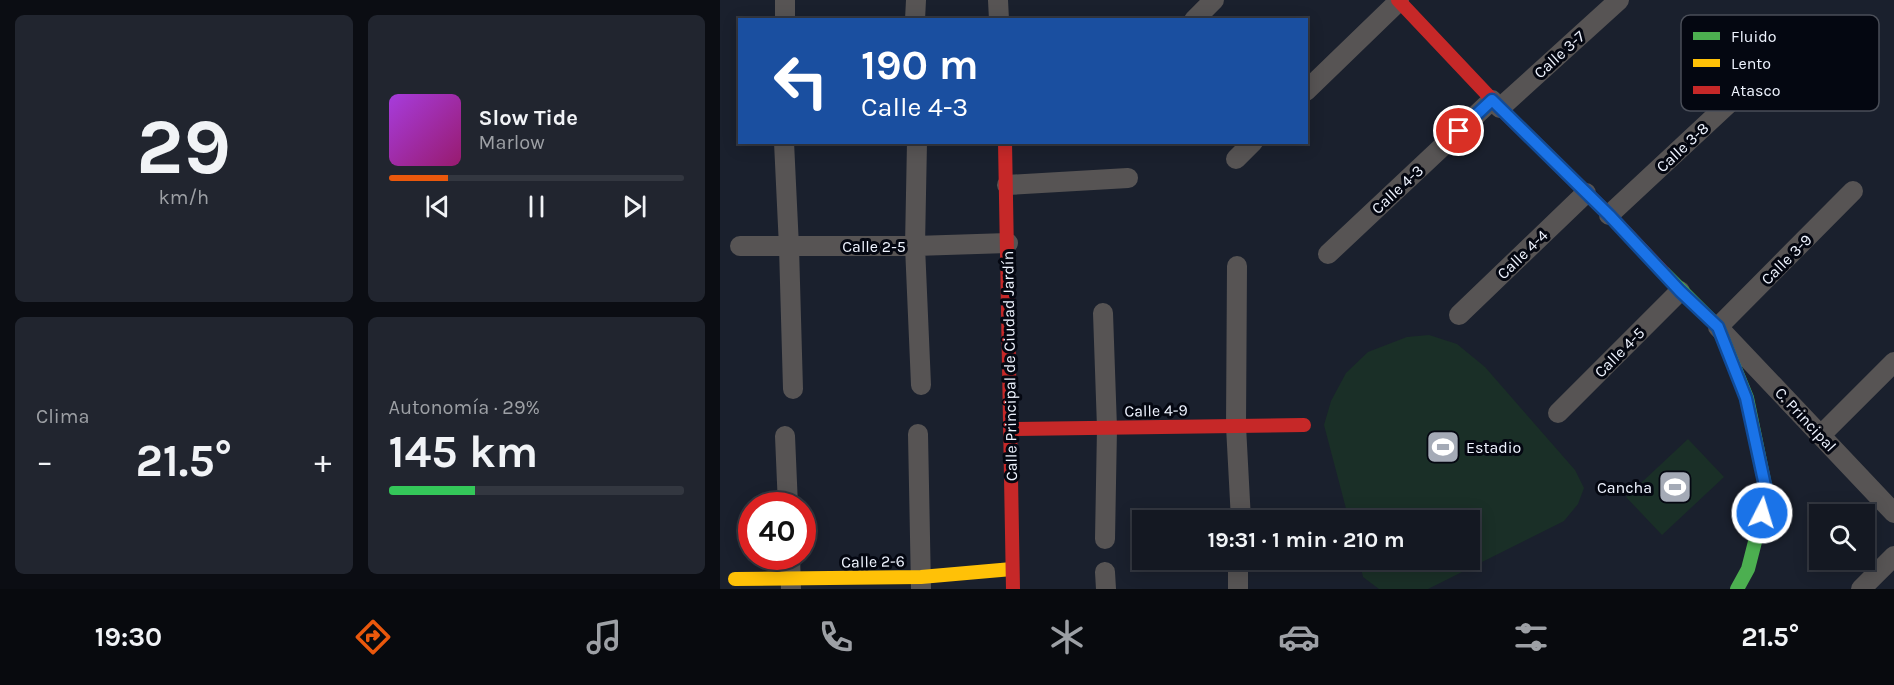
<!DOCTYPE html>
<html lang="es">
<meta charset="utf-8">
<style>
:root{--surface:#141822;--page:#21252f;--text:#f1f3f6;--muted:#9da0a5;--line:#333740;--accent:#ea580c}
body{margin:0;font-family:Karla,sans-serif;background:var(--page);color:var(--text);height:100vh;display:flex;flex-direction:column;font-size:22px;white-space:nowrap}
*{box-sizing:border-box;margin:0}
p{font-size:20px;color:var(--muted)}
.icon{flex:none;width:33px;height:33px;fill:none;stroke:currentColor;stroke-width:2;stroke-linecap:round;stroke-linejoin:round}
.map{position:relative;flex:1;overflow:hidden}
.drawer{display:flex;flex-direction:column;gap:15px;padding:15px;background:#0b0d13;width:720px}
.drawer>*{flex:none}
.top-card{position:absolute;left:18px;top:18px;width:570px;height:126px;border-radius:0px;box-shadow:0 3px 15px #0003,0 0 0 2px var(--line);background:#1a4fa0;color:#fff;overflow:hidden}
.fabs{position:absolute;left:1089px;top:504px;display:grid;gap:12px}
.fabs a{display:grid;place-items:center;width:66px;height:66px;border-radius:0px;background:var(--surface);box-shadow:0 3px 15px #0003,0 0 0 2px var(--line);font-size:30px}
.speed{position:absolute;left:18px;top:492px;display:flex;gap:12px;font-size:30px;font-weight:700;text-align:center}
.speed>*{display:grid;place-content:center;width:78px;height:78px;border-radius:50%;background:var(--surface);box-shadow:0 3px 15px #0003,0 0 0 2px var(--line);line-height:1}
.speed .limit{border:9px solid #d22;background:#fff;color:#111}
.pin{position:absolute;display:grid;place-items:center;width:51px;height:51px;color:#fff;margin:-26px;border:3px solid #fff;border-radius:50%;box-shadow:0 2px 6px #0007}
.me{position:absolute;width:66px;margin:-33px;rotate:5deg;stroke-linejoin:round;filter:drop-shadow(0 0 4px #0008)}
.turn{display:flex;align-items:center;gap:21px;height:126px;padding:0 24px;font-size:27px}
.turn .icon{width:78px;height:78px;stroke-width:2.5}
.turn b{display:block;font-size:42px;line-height:51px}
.big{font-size:45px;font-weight:700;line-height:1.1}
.drawer .tile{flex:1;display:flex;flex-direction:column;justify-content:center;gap:9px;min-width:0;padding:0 21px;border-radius:9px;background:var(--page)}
.drawer .dial{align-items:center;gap:0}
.dial b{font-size:78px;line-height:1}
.song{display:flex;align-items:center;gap:18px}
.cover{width:72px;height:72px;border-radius:9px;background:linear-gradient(135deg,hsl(280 70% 55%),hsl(320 70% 35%))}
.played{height:6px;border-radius:3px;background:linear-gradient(90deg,var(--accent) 20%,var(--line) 20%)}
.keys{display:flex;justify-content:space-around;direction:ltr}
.heat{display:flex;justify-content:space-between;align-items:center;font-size:33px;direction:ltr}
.charge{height:9px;border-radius:4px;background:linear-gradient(90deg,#34c759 29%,var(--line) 0)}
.drawer .tiles{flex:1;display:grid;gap:15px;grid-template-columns:repeat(2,1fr)}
.trip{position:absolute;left:412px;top:510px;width:348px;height:60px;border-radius:0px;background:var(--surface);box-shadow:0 3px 15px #0003,0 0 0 2px var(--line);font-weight:700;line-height:60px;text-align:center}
.tab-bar{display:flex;height:96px;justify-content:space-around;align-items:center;background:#080a0e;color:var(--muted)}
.tab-bar .icon{width:42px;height:42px}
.tab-bar .active{color:var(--accent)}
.tab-bar b{font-size:27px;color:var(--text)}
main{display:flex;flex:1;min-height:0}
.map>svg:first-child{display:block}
.green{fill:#1a2f27}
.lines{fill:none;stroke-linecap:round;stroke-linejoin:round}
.street{stroke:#575454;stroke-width:20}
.fast{stroke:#4caf50;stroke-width:14}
.slow{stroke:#ffc107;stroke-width:14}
.jam{stroke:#c62828;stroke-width:14}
.route-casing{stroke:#114b97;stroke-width:15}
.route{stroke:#1a73e8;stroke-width:10}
.labels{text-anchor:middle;stroke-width:6;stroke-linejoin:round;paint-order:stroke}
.street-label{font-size:16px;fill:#eff4ff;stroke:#040711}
.poi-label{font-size:16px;fill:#eff4ff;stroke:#040711;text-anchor:start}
.key{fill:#040711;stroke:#4a4e58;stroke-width:1.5}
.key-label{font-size:16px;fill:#eff4ff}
</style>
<main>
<section class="drawer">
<div class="tiles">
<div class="tile dial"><b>29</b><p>km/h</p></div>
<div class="tile">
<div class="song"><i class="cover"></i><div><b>Slow Tide</b><p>Marlow</p></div></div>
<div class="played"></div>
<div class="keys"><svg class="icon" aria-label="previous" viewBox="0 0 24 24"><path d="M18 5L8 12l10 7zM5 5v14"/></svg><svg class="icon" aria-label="pause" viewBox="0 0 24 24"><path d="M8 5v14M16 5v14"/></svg><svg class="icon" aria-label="next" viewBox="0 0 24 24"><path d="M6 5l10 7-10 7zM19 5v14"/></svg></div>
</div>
<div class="tile"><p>Clima</p>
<div class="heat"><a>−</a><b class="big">21.5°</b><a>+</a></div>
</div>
<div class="tile"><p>Autonomía · 29%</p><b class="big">145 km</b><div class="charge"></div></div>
</div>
</section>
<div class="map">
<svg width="1174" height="589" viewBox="0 0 1174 589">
<rect width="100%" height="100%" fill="#1a202d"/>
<!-- green -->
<path class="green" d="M709 335 737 344 765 367 855 470 864 488 858 504 844 521 708 589H659L643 577 639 560H750V520H629L604 425 611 401 626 373 648 352 687 337Z
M968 439 1004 477 942 535 906 497Z"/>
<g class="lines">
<!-- street -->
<path class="street" d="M65 0V20
M278 0 279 20
M195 20 196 0
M474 20 494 0
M586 91 679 1
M780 108 899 0
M64 142 69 247 73 389
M197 142 195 246 201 385
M516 159 533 142
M287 185 408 178
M1133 191 998 327 1174 513
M889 215 1035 79
M20 246H195L288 243
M608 254 772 100
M517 266 516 426 521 520
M383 313 387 428 385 539
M739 315 866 193
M838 413 960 291
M198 434 201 589
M1101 435 1174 362
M65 436 68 506
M70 556 71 589
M518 569V589
M385 572 386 589
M1141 589 1174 556"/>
<!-- fast -->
<path class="fast" d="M944 273 998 327 1027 398 1047 495 1028 569 1017 589"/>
<!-- slow -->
<path class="slow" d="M15 579 201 577 292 569"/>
<!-- jam -->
<path class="jam" d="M678 0 780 108 889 215 944 273
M285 142 293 589
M290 429 584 425"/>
</g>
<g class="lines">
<defs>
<path id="route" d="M739 131 772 100 889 215 960 291 998 327 1026 398 1047 495 1042 513"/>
</defs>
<!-- route casing -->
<use href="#route" class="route-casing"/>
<!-- route -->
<use href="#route" class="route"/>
</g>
<!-- icons -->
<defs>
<symbol id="stadium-square" viewBox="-11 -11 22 22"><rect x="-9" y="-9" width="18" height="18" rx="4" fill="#a4aab6" stroke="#040711"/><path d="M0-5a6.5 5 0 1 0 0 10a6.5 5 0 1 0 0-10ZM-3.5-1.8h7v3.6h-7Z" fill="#fff"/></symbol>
</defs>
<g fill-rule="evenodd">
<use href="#stadium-square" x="704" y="428" width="38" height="38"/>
<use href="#stadium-square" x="936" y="468" width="38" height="38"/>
</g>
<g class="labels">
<!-- street labels -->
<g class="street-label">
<text transform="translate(839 54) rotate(-42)" y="6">Calle 3-7</text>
<text transform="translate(962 147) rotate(-43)" y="6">Calle 3-8</text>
<text transform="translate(677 189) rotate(-43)" y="6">Calle 4-3</text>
<text x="154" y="252">Calle 2-5</text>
<text transform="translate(802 254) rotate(-44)" y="6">Calle 4-4</text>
<text transform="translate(1066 259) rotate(-45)" y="6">Calle 3-9</text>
<text transform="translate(899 352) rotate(-45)" y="6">Calle 4-5</text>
<text transform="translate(289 366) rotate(-91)" y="6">Calle Principal de Ciudad Jardín</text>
<text transform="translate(436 410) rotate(-1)" y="6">Calle 4-9</text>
<text transform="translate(1086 419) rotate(47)" y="6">C. Principal</text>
<text transform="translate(153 561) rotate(-1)" y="6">Calle 2-6</text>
</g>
<!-- poi labels -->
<g class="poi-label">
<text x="746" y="453">Estadio</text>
<text x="932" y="493" text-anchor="end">Cancha</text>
</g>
</g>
<!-- legend -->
<rect x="961" y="15" width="198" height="96" rx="9" class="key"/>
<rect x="973" y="32" width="27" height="8" fill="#4caf50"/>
<rect x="973" y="59" width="27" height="8" fill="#ffc107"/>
<rect x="973" y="86" width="27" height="8" fill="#c62828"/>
<g class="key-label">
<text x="1011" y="42">Fluido</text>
<text x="1011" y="69">Lento</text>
<text x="1011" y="96">Atasco</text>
</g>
</svg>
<div class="fabs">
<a><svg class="icon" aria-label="search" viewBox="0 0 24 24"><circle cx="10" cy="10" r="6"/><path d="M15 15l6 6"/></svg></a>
</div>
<div class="speed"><div class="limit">40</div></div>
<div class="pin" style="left:739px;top:131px;background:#d93025"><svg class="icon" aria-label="arrive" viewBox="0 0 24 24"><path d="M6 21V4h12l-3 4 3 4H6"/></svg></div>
<svg class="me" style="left:1042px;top:513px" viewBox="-20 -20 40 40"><circle r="17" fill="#1a73e8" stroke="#fff" stroke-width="3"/><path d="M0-11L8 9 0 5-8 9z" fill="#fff"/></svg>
<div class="trip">19:31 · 1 min · 210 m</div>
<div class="top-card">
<div class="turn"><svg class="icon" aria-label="left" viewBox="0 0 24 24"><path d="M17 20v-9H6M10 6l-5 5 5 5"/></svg><div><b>190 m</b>Calle 4-3</div></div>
</div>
</div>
</main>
<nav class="tab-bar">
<b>19:30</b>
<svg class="icon active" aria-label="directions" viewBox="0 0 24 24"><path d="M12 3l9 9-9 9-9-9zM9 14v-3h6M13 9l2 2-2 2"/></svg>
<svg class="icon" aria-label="music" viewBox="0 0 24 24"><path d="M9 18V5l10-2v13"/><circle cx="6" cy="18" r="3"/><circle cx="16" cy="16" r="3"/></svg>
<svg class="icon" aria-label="phone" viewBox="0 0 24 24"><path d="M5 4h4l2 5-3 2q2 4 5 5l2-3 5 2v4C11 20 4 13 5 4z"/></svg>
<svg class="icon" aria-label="climate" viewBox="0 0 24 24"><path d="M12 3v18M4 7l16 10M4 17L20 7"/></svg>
<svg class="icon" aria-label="car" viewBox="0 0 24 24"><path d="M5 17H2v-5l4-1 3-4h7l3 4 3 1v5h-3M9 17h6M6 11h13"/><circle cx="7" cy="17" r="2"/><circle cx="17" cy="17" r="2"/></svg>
<svg class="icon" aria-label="filters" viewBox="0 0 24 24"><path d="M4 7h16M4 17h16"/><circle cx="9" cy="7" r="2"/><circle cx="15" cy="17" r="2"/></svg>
<b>21.5°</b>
</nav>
